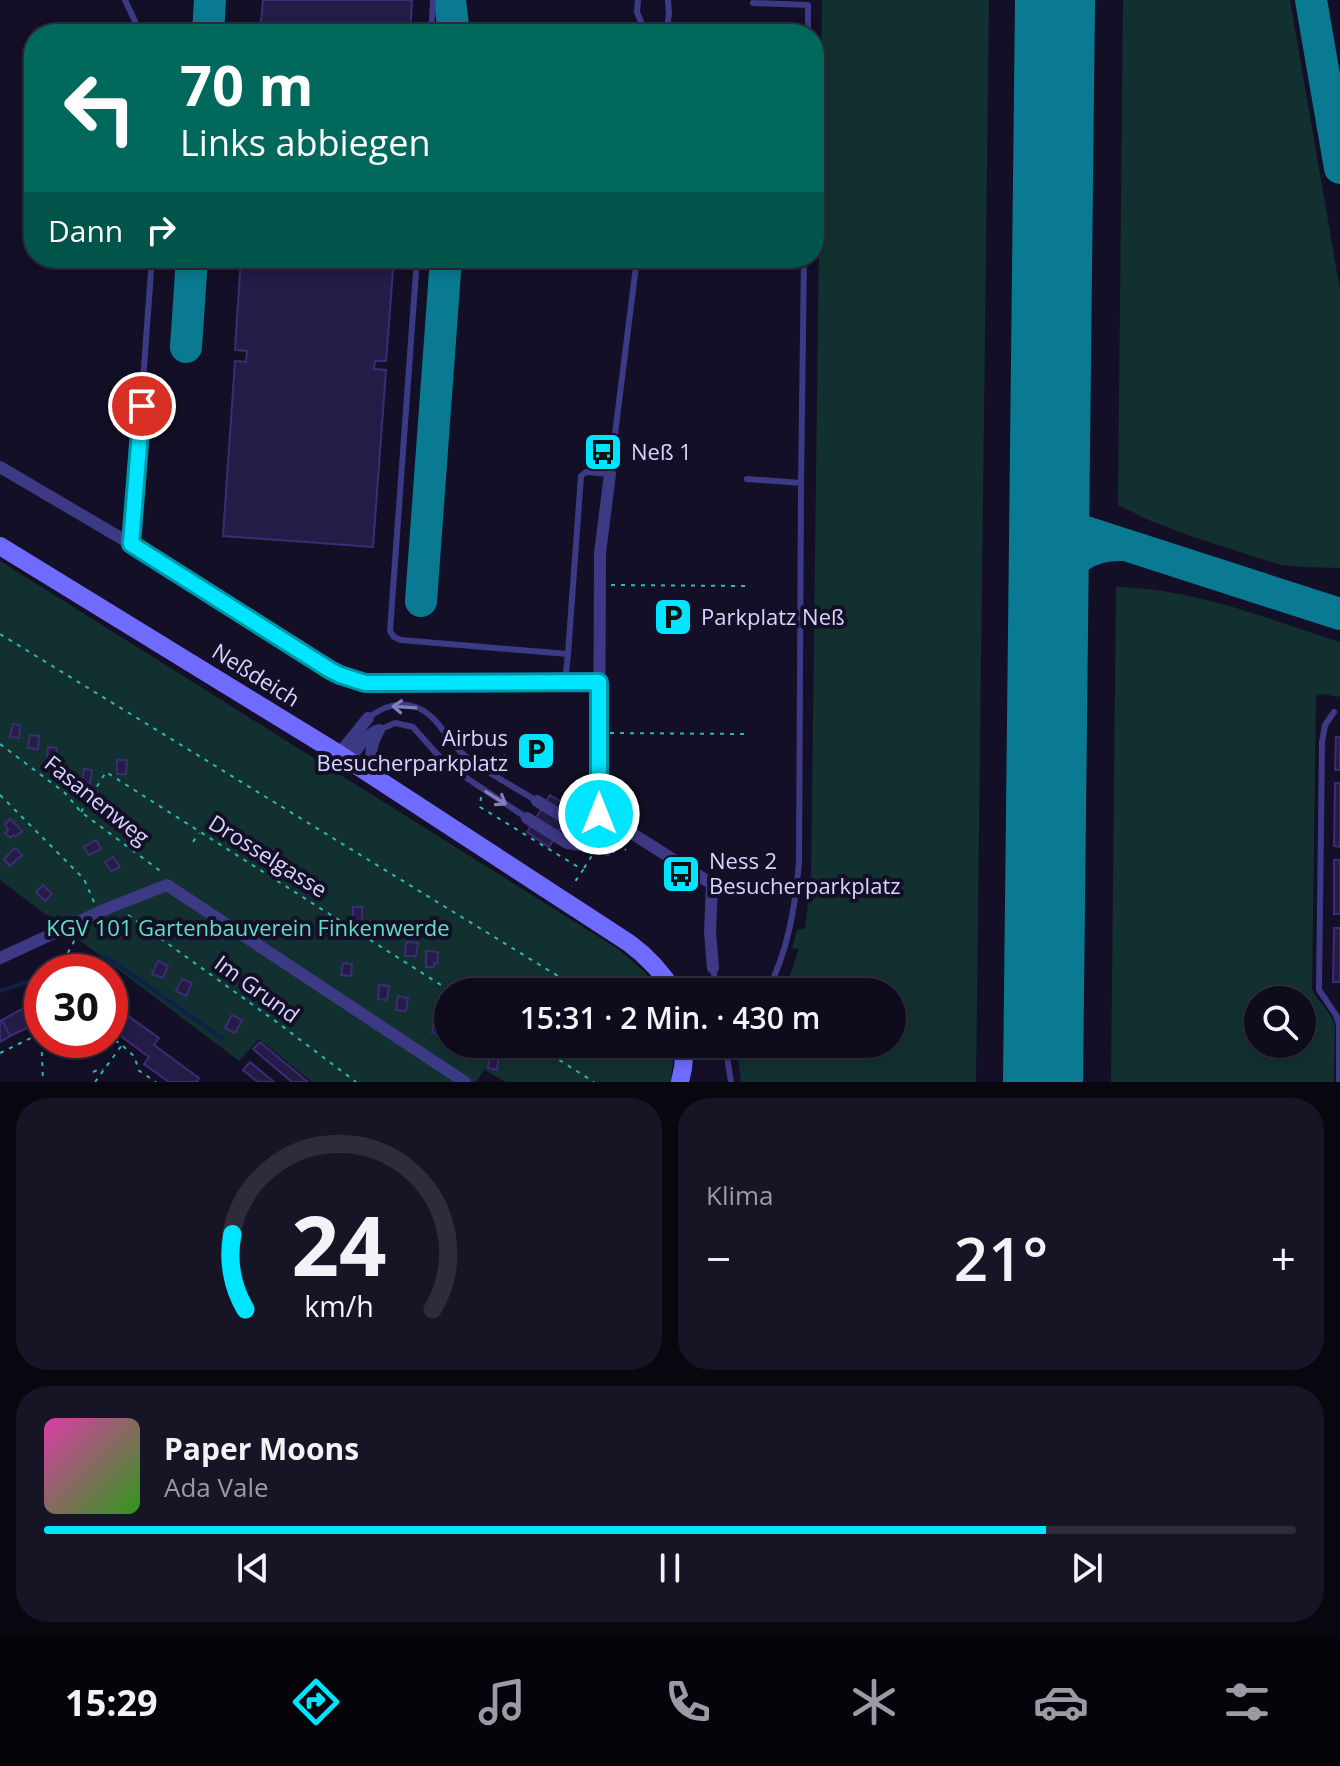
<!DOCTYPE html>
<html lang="de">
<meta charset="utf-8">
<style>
:root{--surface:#0e0b1c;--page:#171425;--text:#f1f3f6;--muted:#9b9ba3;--line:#2e2b3b;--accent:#00e5ff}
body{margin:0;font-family:"Open Sans",sans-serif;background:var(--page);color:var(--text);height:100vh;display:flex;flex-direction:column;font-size:30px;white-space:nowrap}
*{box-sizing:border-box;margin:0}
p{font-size:26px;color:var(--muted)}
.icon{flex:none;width:44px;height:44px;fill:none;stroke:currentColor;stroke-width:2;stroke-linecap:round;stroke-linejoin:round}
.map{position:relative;height:1082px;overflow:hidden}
.drawer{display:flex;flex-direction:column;gap:16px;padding:16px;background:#08060f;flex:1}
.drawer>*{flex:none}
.hud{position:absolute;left:24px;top:24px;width:800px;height:244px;border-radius:32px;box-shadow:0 4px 12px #0003,0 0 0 2px var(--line);background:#00695c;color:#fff;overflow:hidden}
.fabs{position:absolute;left:1244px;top:986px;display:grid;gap:16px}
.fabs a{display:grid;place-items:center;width:72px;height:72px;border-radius:50%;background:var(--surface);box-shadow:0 4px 12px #0003,0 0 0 2px var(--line);font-size:40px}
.speed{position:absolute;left:24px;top:954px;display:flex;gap:16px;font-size:40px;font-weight:700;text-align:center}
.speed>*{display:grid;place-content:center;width:104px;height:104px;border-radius:50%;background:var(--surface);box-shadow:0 4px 12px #0003,0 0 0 2px var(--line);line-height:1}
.speed .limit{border:12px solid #d22;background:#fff;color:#111}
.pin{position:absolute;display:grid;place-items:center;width:68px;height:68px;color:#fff;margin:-34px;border:4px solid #fff;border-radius:50%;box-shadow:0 2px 8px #0007}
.me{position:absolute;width:88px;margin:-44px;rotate:0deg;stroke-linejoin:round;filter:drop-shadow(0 0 6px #0008)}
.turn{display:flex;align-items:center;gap:28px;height:168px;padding:0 24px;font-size:36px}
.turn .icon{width:104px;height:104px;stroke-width:2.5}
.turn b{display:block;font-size:56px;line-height:68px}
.then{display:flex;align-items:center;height:76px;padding:0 24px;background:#0003;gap:16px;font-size:30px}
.big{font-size:60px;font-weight:600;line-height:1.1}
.drawer .widget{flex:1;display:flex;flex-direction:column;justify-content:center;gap:12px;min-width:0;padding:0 28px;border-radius:32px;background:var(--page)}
.drawer .dial{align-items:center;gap:0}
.dial svg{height:208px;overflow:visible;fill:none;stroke:var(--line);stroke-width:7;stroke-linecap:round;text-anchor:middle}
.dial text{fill:var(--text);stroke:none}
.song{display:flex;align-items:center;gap:24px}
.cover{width:96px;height:96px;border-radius:12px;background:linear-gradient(135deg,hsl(320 70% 55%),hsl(110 70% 35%))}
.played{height:8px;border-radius:4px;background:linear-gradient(90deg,var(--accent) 80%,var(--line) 80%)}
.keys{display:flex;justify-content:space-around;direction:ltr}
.heat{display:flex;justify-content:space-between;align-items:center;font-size:44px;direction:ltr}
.drawer .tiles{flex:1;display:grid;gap:16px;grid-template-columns:1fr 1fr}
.widget:last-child{grid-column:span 2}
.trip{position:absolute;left:434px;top:978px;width:472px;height:80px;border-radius:40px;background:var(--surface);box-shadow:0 4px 12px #0003,0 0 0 2px var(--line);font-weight:600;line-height:80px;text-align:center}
.tab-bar{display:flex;height:128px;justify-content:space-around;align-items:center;background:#06040b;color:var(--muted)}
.tab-bar .icon{width:56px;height:56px}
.tab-bar .on{color:var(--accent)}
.tab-bar b{font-size:36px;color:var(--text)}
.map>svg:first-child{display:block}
.green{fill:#12302f;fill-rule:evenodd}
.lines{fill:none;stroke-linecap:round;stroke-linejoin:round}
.stream{stroke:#0c2248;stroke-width:4}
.taxiway{stroke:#0a7a92;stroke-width:32}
.runway{stroke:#0a7a92;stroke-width:80}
.building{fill:#241b47;stroke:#3b2d73;stroke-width:2}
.path{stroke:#2fb8b0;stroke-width:2;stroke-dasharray:4 6;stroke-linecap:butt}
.lane{stroke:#3d3a85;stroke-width:6}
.street{stroke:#3d3a85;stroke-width:12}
.secondary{stroke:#6f6bff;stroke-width:18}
.oneway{stroke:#837fbc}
.route-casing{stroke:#0095a6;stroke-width:20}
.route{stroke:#00e5ff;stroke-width:14}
.labels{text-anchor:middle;stroke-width:8;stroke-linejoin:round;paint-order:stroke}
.poi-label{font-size:22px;fill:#d9d4ff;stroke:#130f26;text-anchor:start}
.street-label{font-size:22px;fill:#d9d4ff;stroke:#130f26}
.park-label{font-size:22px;fill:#5fe0c0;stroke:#130f26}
</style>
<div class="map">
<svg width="1340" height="1082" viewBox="0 0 1340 1082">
<rect width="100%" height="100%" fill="#130f26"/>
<!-- green -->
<path class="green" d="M822 0H989L976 1082H741L737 1052 745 1044H892V992H791L792 989 787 983 799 949 792 948 797 930 805 928 811 878Z
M1123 0H1290L1340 290V568L1304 567 1281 565 1190 536 1151 521 1118 505Z
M0 561 618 949 645 972 660 992H448V1044H675L671 1082H506L484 1070 476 1082H312L259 1039 239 1061 0 880Z
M1116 587C1193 588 1268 619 1340 642V697L1321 694 1316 696 1312 989C1318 1002 1331 1012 1335 1025L1334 1082H1111ZM1302 1000V1044H1258V1000Z"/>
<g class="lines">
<!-- stream -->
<path class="stream" d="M56 972 107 957 223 1039
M0 991 42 977"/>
<!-- taxiway -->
<path class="taxiway" d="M450 0 454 34
M1311 0 1340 168
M208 34 210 0
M186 347 192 258
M1050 498C1052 514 1057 519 1070 527L1340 614
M1049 594C1068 562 1083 544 1124 545
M421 601 446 258"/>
<!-- runway -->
<path class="runway" d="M1043 1082 1055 0"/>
</g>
<!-- building -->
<path class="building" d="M263 0H412L410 34H260Z
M241 258H394L386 361H375L374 369 386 370 373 547 223 536 235 361 246 362 247 351 235 350Z
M13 724 20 725 19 738 10 737Z
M30 735 39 736 38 749 28 748Z
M1336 737H1340V770H1335Z
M48 747 57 748 55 761 47 760Z
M117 760H127L126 774H117Z
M84 769 92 770 90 784 82 783Z
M1335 783H1340V847L1334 846Z
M550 795 573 809 549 847 527 832Z
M10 819 22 831 15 837 13 835 10 838 5 833 8 830 5 824Z
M224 829 235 830 234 840H223Z
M606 839 616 845 608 856 599 850Z
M96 840 101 849 89 855 84 847Z
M15 848 22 855 10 866 4 859Z
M263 850H274V856H271V863H262Z
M113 857 120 867 111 871 105 862Z
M1334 860H1340V914H1334Z
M43 885 52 894 45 901 36 892Z
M353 907H362V921H353Z
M369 921H380V934H369Z
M1334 928H1340V982H1333Z
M406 942 418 943 416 956H405Z
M426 951 438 952 437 963H434V967H426Z
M158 961 168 966 163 978 152 974Z
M343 963 352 964 351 976 341 975Z
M182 979 192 983 186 996 176 991Z
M379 985 389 986 387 1000 378 999Z
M398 996 408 998 406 1011 396 1010Z
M42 998V1021L10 1036 2 1020Z
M110 1003 159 1038 154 1045 199 1078 197 1082H169L144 1064 149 1057 110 1028Z
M232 1015 242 1020 235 1033 225 1028Z
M2 1020 10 1036 0 1042V1021Z
M434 1020 446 1021 443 1034 432 1033Z
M260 1042 308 1082H292L253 1049Z
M467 1044H480L478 1057 470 1056V1051H467Z
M572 1044 583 1046 580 1059 570 1056Z
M490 1054 499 1055 497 1070 488 1068Z
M250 1062 274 1082H258L243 1070Z"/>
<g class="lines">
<!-- path -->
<path class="path" d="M611 585 746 586
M0 634 584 992
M610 733 744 734
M0 744 65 793 81 812 163 873
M498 767 505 755
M0 795 84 879 94 902
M481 797 480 807 583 870 572 886
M81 812 106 772 452 992
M193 842 199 833
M602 845 615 853 619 846 626 850
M584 868 593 854
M128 915 278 1023 356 1082
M63 972C60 960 72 949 75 938
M41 1032 43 1082
M534 1044 594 1082
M43 1045 62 1050
M123 1046 135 1057 138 1070 156 1082
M0 1053 41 1033
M93 1072 100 1069 103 1070
M95 1082 122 1045 110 1037"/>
<!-- lane -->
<path class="lane" d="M125 0 141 34
M638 0 637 12 646 34
M753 3 808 5V34
M431 34 433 0
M666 34 669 14 668 0
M417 258 390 631 394 637 401 640 568 654 581 476 586 472 610 474 637 258
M747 479 801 483
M131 544 152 258
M565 682 568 654
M1334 712 1325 725 1322 742 1319 990 1336 1015 1339 1024V1082
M368 718C393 699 418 699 439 725 447 735 453 746 463 754 485 772 513 786 537 801
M379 730 395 723 413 727 436 753 456 771 527 818
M713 968 717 992
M767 992C788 951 795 908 799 863L801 483 804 258
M725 1044 731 1082"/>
<!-- street -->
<path class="street" d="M0 467 131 544 330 670 340 675 365 683 599 682
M339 754 368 718
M349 760 364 739 376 731
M376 778C369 761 369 746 379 730
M537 801 573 823H584L599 814 606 817 712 884 710 932 713 968
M599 814 600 553 610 474
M527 818 567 843 580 845C594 841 603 831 606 817
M0 958 106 909 167 885 465 1082"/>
<!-- secondary -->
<path class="secondary" d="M0 546 339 754 629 943C648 957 662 972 674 992
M680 1082 683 1068 685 1044"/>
</g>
<!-- one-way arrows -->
<defs><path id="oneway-shaft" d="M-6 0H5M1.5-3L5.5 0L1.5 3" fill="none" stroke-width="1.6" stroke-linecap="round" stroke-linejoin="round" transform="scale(2)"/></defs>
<g class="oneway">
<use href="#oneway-shaft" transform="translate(404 707) rotate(-176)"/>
<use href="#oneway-shaft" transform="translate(496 798) rotate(32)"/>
</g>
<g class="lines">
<defs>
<path id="route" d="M142 406 131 544 330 670 340 675 365 683 599 682V814"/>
</defs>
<!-- route casing -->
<use href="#route" class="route-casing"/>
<!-- route -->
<use href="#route" class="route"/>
</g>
<!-- icons -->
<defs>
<symbol id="bus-square" viewBox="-11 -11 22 22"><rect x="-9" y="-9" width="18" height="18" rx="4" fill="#00e5ff" stroke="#130f26"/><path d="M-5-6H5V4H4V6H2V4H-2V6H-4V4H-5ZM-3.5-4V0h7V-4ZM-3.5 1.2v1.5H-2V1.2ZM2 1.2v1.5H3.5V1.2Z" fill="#111"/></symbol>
<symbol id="parking-square" viewBox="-11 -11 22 22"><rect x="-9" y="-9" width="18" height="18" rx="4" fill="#00e5ff" stroke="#130f26"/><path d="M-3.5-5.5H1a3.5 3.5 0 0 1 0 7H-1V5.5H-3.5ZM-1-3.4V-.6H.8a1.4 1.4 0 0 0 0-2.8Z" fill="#111"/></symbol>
</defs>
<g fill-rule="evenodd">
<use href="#bus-square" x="581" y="430" width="44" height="44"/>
<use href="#parking-square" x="651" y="595" width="44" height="44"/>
<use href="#parking-square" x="514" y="729" width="44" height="44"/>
<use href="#bus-square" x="659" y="852" width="44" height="44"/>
</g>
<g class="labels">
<!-- poi labels -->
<g class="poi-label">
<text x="631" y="460">Neß 1</text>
<text x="701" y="625">Parkplatz Neß</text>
<text x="508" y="746" text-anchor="end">Airbus<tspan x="508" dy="25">Besucherparkplatz</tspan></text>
<text x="709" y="869">Ness 2<tspan x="709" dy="25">Besucherparkplatz</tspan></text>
</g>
<!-- street labels -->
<g class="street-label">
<text transform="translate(256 675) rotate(32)" y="8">Neßdeich</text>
<text transform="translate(97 800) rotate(39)" y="8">Fasanenweg</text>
<text transform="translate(268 856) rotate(32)" y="8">Drosselgasse</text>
<text transform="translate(257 989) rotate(36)" y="8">Im Grund</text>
</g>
<!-- park labels -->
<g class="park-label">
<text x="248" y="936">KGV 101 Gartenbauverein Finkenwerde</text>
</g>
</g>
</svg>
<div class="fabs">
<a><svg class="icon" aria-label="search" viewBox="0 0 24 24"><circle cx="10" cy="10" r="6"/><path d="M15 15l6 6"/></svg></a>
</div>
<div class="speed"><div class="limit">30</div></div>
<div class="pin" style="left:142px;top:406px;background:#d93025"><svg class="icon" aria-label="arrive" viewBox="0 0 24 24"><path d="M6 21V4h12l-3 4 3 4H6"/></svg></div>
<svg class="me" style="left:599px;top:814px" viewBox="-20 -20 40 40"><circle r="17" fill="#00e5ff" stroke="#fff" stroke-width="3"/><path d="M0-11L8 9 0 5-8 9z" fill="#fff"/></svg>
<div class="trip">15:31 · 2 Min. · 430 m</div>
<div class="hud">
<div class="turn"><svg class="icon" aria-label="left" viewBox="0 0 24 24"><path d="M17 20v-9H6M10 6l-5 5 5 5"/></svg><div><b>70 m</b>Links abbiegen</div></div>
<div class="then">Dann<svg class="icon" aria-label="right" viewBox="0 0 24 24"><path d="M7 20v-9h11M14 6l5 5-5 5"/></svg></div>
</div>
</div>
<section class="drawer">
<div class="tiles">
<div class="widget dial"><svg viewBox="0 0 100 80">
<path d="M14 69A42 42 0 1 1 86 69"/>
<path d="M14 69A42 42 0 0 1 9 40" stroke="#00e5ff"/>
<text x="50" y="56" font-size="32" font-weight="700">24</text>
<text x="50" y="72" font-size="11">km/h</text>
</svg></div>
<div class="widget"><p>Klima</p>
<div class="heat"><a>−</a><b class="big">21°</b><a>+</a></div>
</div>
<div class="widget">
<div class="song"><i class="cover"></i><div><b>Paper Moons</b><p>Ada Vale</p></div></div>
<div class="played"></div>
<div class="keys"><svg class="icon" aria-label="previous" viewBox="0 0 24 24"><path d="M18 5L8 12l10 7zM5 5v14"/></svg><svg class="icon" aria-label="pause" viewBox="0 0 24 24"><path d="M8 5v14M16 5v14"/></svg><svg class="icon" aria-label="next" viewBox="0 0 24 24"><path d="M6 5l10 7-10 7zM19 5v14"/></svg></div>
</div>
</div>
</section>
<nav class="tab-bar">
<b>15:29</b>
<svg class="icon on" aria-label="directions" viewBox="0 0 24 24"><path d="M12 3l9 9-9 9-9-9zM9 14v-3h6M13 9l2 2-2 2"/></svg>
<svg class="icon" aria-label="music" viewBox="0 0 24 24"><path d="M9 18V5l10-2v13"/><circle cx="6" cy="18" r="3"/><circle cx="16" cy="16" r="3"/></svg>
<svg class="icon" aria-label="phone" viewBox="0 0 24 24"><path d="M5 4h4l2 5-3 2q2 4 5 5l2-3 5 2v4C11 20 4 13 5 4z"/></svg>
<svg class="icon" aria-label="climate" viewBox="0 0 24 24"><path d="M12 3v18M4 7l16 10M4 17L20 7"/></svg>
<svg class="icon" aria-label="car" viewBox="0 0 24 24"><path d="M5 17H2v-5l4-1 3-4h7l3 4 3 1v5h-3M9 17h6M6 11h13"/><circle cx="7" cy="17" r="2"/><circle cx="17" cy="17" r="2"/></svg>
<svg class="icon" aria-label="filters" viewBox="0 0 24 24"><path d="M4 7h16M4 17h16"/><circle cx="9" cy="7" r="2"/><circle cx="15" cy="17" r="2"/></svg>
</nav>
